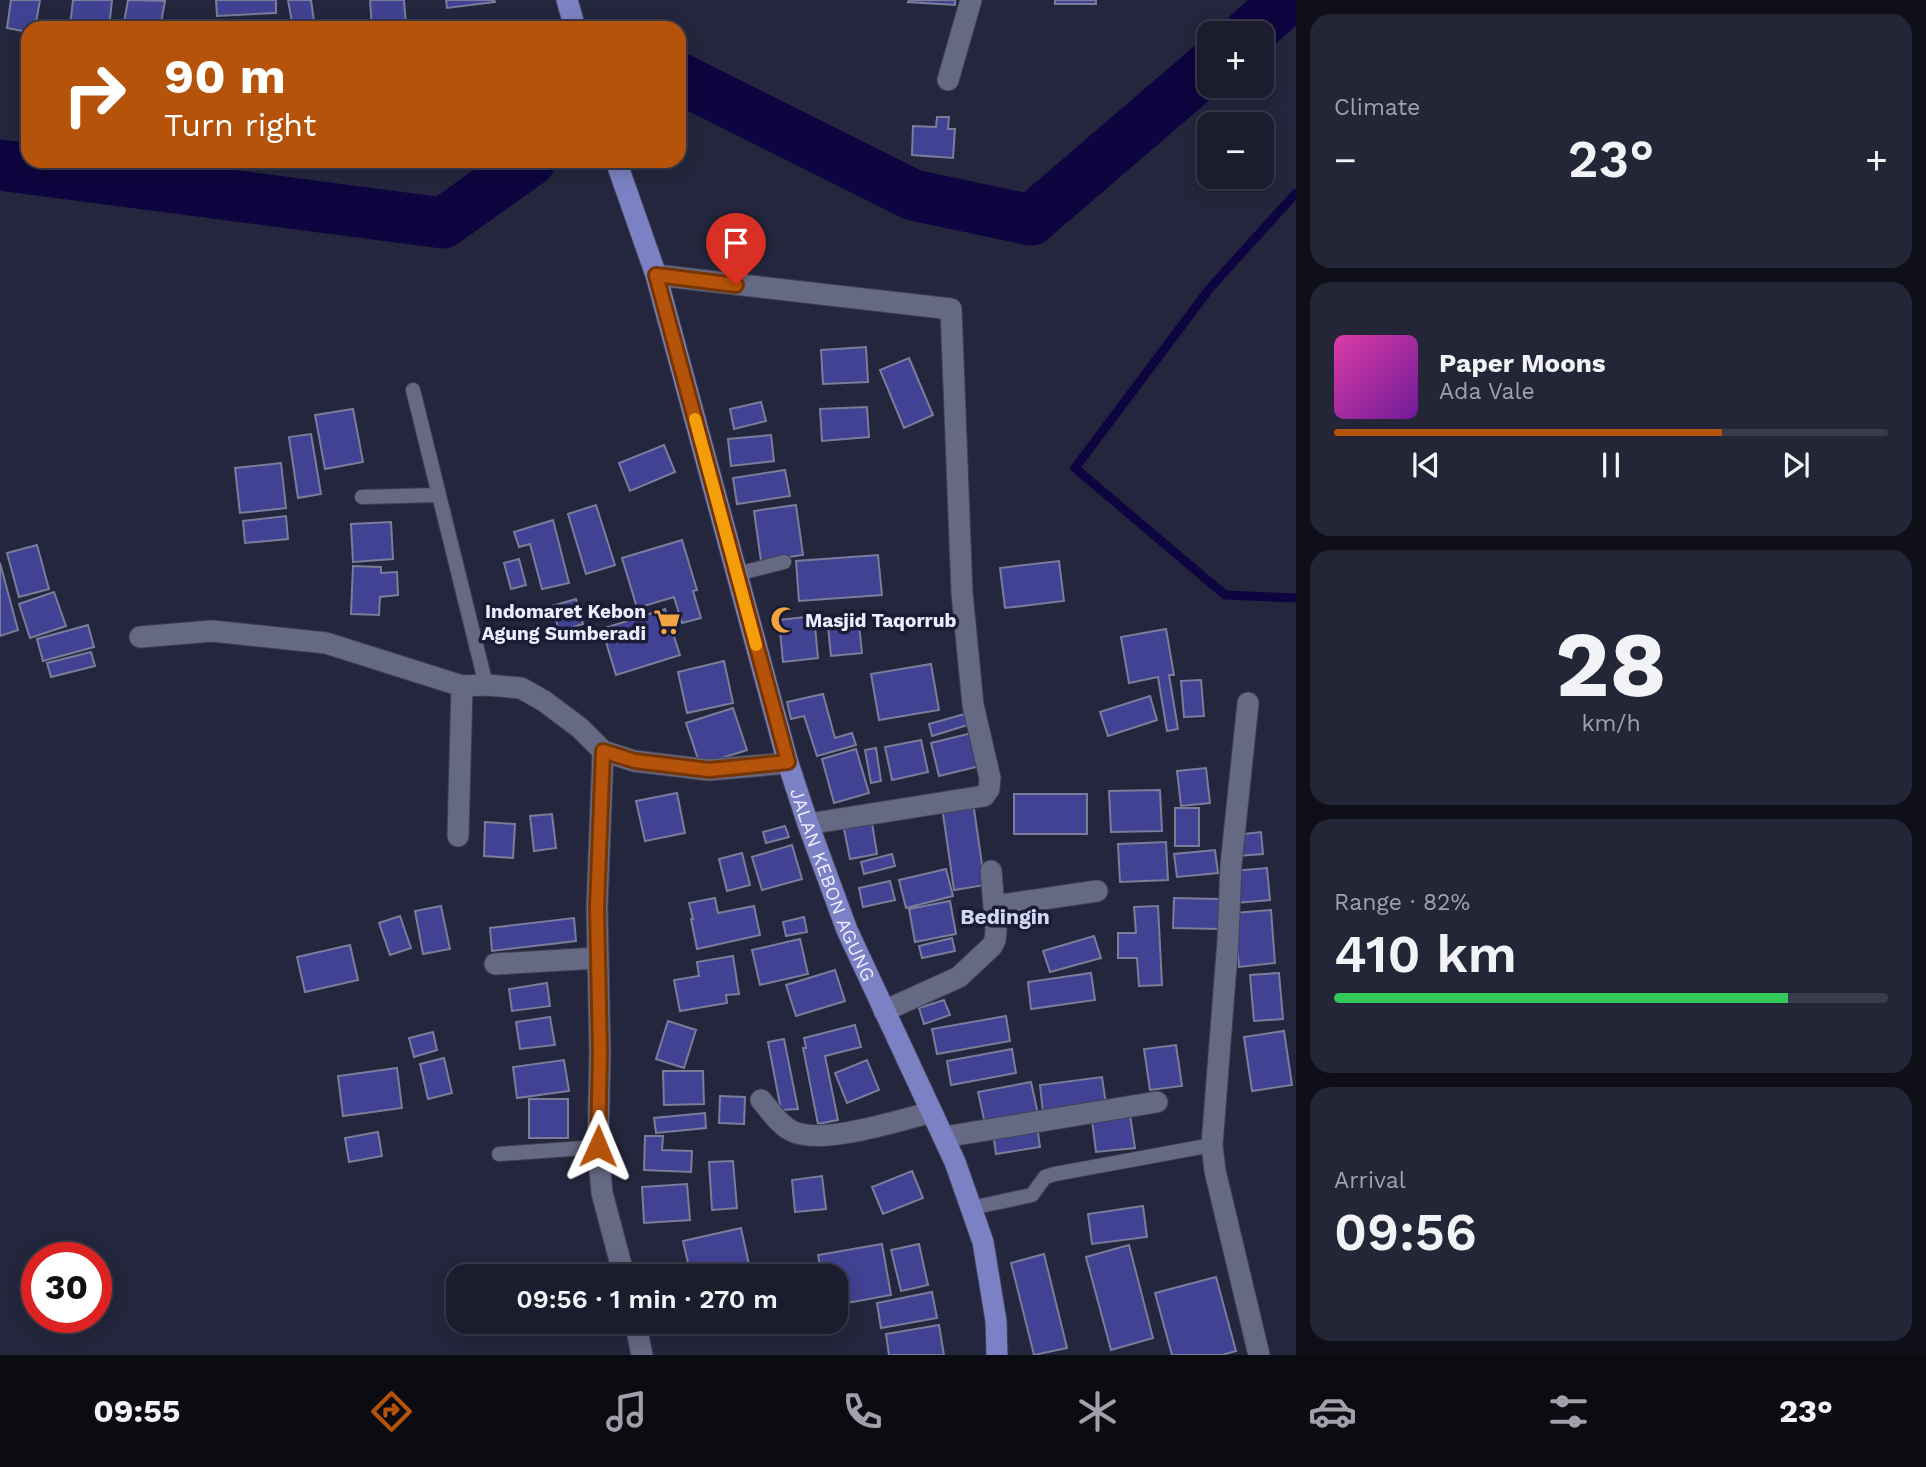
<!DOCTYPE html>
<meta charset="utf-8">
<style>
:root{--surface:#1b1c2e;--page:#242536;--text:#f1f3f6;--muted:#a0a1aa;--line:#393a4a;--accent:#b45309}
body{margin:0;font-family:"Work Sans",sans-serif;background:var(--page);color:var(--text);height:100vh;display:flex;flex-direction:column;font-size:26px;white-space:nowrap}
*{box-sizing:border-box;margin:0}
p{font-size:23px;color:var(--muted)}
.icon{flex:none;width:38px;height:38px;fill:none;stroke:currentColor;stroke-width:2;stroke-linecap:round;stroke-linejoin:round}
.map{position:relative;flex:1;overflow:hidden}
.sheet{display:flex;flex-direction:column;gap:14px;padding:14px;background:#0f0f19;width:630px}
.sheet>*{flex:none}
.banner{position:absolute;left:21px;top:21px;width:665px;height:147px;border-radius:21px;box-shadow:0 4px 18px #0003,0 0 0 2px var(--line);background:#b45309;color:#fff;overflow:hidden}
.tools{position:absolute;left:1197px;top:21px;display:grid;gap:14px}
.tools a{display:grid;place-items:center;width:77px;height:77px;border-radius:14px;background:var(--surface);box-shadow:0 4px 18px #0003,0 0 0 2px var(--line);font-size:35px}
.speed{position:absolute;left:21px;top:1242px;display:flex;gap:14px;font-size:35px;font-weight:700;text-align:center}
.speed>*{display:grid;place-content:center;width:91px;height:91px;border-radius:50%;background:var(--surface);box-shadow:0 4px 18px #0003,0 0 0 2px var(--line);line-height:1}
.speed .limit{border:10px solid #d22;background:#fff;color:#111}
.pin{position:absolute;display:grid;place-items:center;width:60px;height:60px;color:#fff;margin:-72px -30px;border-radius:50% 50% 50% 0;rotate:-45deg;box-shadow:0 0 7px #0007}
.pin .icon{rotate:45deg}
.me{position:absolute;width:77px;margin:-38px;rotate:1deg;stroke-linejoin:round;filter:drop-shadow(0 0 5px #0008)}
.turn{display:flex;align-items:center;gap:24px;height:147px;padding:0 28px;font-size:32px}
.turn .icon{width:91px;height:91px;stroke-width:2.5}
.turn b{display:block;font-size:49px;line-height:60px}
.big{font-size:52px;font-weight:600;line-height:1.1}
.sheet .tile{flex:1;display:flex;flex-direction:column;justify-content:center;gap:10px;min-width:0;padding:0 24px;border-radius:21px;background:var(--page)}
.sheet .dial{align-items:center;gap:0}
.dial b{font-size:91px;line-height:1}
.song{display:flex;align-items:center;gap:21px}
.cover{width:84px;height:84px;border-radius:10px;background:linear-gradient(135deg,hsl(320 70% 55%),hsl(280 70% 35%))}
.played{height:7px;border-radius:4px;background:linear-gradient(90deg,var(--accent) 70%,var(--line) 70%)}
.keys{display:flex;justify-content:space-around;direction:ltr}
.heat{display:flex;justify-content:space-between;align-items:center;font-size:38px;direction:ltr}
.charge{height:10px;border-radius:5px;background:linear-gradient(90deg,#34c759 82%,var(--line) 0)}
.trip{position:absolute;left:446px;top:1264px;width:402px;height:70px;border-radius:21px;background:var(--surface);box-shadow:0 4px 18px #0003,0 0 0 2px var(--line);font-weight:600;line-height:70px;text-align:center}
.menu{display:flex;height:112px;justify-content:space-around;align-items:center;background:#0b0b12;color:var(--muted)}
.menu .icon{width:49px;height:49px}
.menu .selected{color:var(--accent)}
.menu b{font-size:32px;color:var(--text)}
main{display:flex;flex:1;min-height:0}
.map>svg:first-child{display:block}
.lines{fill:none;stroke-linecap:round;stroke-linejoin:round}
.stream{stroke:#0e043f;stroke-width:9}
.river{stroke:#0e043f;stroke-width:51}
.building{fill:#414293;stroke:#797d99;stroke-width:2}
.service-casing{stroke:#3e4053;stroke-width:16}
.minor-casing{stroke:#3e4053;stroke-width:23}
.primary-casing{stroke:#3e4053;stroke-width:23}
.service{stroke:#666984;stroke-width:14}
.minor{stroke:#666984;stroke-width:21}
.primary{stroke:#7b81c4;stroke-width:21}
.route-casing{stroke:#753606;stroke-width:18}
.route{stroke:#b45309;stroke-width:12}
.slow{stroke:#f59e0b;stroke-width:12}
.labels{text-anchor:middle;stroke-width:7;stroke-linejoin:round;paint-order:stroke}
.poi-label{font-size:19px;font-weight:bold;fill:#ebeefe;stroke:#1a1c33;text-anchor:end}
.street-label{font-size:19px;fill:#ebeefe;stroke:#1a1c33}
.neighbourhood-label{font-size:21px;font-weight:bold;fill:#d1d6f5;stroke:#1a1c33}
</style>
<main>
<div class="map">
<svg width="1296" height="1355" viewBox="0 0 1296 1355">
<rect width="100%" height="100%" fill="#24263d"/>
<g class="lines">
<!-- stream -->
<path class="stream" d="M1296 193 1210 288 1075 468 1225 595 1296 598"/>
<!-- river -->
<path class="river" d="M1249 33 1287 0
M679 78 913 195 1031 220 1209 67
M0 165 443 223 530 161"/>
</g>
<!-- building -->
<path class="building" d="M11 0H40L35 28H28V32L7 28Z
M73 0H112L109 28 70 26Z
M128 0 165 1 160 28H123Z
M216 0H276V13L217 16Z
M288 0H311L315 28H293Z
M370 0H404L406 25 372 28Z
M446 0H494L495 2 447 8Z
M909 0H955V5L908 2Z
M1055 0H1096V4H1055Z
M937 117H949L948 129H955L953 158 912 155 913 126 936 127Z
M866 347 868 382 823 384 821 350Z
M909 358 933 415 904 428 880 370Z
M761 402 766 421 734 429 730 409Z
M867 407 869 437 822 441 820 409Z
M353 409 363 462 325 469 315 415Z
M311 434 321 494 298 498 289 437Z
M771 435 774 461 731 466 728 439Z
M664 445 675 472 630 491 619 463Z
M281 463 286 508 240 513 235 468Z
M785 470 790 496 737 504 733 478Z
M596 505 615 565 586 574 568 514Z
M796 505 803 555 761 561 754 511Z
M286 516 288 539 245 543 243 521Z
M553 520 569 583 542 589 530 544 519 547 514 532Z
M391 522 393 559 353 562 351 524Z
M682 540 697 590 693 591 701 618 682 623 674 597 637 608 622 558Z
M37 545 49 589 19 597 7 553Z
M878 555 882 595 799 601 796 561Z
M519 559 526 585 511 589 504 563Z
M1059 561 1064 601 1005 608 1000 568Z
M0 563 18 630 0 636Z
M353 566 381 567V573L397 572 398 595 380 597 379 615 351 614Z
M54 592 66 626 30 638 19 604Z
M576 599 583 624 559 631 552 606Z
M665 609 680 655 616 675 602 629Z
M858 615 862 653 831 656 827 617Z
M814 616 818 658 783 662 779 620Z
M88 625 94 647 43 661 37 639Z
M1166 629 1174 675H1169L1178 729 1167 731 1158 677 1129 683 1121 637Z
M91 652 95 666 51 677 47 663Z
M724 661 733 703 687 713 678 672Z
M931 664 939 710 879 720 871 674Z
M1201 680 1204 716 1184 717 1181 681Z
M823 694 835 738 852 733 856 745 817 756 804 716 791 719 787 702Z
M1150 696 1157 720 1108 736 1100 712Z
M733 708 747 750 700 765 686 723Z
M968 713 971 724 932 736 929 724Z
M972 733 980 766 939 776 931 743Z
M921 740 928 772 892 780 885 747Z
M876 748 881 781 871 783 865 750Z
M856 749 869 793 834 803 822 759Z
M1206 768 1210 803 1181 806 1177 771Z
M1160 790 1162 831 1111 832 1109 791Z
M677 793 685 833 645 841 636 801Z
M1014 794H1087V834H1014Z
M973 802 985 885 954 890 942 807Z
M1175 808H1199V846H1175Z
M552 814 556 848 534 851 530 816Z
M485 822 515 824 513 858 484 856Z
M872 823 877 854 850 859 844 829Z
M785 826 789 837 766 843 763 832Z
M1261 832 1263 854 1238 856 1235 835Z
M1166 842 1168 880 1120 882 1118 844Z
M792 845 802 879 762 890 752 857Z
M1215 850 1218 873 1177 877 1174 854Z
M742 853 750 885 727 891 719 859Z
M892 854 895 866 864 874 861 862Z
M1267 868 1270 900 1236 903 1233 871Z
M946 869 953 896 906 908 899 880Z
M890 881 895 900 863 907 859 888Z
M715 898 718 913 754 906 760 935 697 949 691 919H693L689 903Z
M1174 898 1220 899 1219 929 1173 928Z
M950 901 956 934 915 942 909 909Z
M441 906 450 949 423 954 415 911Z
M1158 906 1162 985 1139 986 1137 958H1118V933H1136L1134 907Z
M1271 910 1275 963 1239 967 1234 913Z
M400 916 411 948 390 955 379 923Z
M804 917 807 932 786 936 783 922Z
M574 918 576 941 492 951 490 928Z
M1094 936 1101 958 1050 972 1043 951Z
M952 938 955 951 922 958 919 946Z
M800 939 808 974 760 985 752 950Z
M350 945 358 980 305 992 297 957Z
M733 956 739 994 726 995 727 1003 680 1011 674 980 699 976 697 962Z
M835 970 845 1001 796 1016 786 985Z
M1091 973 1095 1000 1031 1009 1028 982Z
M1279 973 1283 1019 1254 1021 1250 975Z
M547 983 550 1006 512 1011 509 989Z
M944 1000 950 1015 924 1024 919 1008Z
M1006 1016 1010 1041 937 1054 932 1029Z
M550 1017 555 1045 520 1049 516 1022Z
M668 1021 696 1030 684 1068 656 1059Z
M855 1025 861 1047 825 1056 838 1120 818 1124 803 1048H806L804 1038Z
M1284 1031 1292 1085 1252 1091 1244 1037Z
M433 1032 437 1050 414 1057 409 1038Z
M784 1039 798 1109 781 1110 768 1042Z
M1176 1045 1182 1086 1150 1090 1144 1049Z
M1012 1049 1016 1073 951 1085 947 1061Z
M444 1058 452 1093 428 1099 420 1064Z
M564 1060 569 1091 517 1098 513 1067Z
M867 1060 879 1090 847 1103 835 1073Z
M397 1068 402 1108 343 1116 338 1076Z
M663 1071H703L704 1104 664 1105Z
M1102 1077 1106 1105 1043 1113 1040 1085Z
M1031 1082 1038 1114 985 1124 978 1092Z
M720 1096 745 1097 744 1124 719 1123Z
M529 1099H568V1138H529Z
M705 1113 706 1128 656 1133 654 1118Z
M1130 1115 1135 1148 1096 1152 1092 1120Z
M1037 1126 1040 1147 996 1154 993 1133Z
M378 1132 382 1156 349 1162 345 1138Z
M645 1136H663L662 1150 692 1151 691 1172 644 1170Z
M733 1161 737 1208 712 1210 709 1162Z
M912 1171 923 1198 883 1214 872 1187Z
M822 1176 826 1209 795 1212 792 1180Z
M687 1184 690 1220 644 1223 642 1187Z
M1143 1206 1147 1237 1092 1244 1088 1214Z
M741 1228 750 1269 720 1276H691L683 1241Z
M882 1244 891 1295 836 1305V1276H822L818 1255Z
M919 1244 928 1285 901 1291 891 1250Z
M1129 1245 1153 1338 1111 1350 1086 1257Z
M1044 1254 1067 1348 1034 1355 1011 1263Z
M1216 1277 1236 1351 1222 1355H1172L1155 1293Z
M932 1292 937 1318 881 1328 877 1303Z
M553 1321H592L557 1333Z
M939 1325 944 1355H889L886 1334Z"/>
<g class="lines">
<defs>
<path id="service" d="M413 390 486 685
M362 497 439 495
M737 574 784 562
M499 1154 598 1147
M971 1208 1032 1195 1045 1177 1055 1174 1212 1145"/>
<path id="minor" d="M948 80 971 0
M656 275 951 309 962 593 973 705 990 778 989 789 984 796 808 824
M140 637 212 631 326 643 462 686 486 685 521 688 544 701 580 728 603 751 634 761 709 770 788 763
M1248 703 1231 865 1228 940 1212 1145 1215 1171 1259 1355
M603 751 597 907 600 1053 598 1147 602 1193 624 1276
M458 836 462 686
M995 906 1097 891
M495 964 598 958
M884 1011 959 977 992 946 995 940 996 931 991 871
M761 1100C770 1110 779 1125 792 1131 821 1146 900 1120 932 1112
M944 1137 1157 1102
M635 1321 642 1355"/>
<g id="primary">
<path d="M567 0 575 28"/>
<path id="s1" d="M616 161 656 275 788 763 808 824 847 930 955 1162 983 1242 996 1321 997 1355"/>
</g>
</defs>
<!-- service casing -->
<use href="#service" class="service-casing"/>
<!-- minor casing -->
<use href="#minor" class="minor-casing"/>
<!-- primary casing -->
<use href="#primary" class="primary-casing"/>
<!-- service -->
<use href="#service" class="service"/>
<!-- minor -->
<use href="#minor" class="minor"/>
<!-- primary -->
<use href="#primary" class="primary"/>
</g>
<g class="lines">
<defs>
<path id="route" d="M598 1146 600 1053 597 907 603 751 635 761 709 770 788 762 656 275 736 285"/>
</defs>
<!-- route casing -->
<use href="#route" class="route-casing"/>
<!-- route -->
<use href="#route" class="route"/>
<!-- slow -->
<path class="slow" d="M695 419 756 645"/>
</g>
<!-- icons -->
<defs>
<symbol id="mosque-bare" viewBox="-9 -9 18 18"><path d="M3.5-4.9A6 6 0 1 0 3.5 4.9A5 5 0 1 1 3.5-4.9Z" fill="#f3a442" stroke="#1a1c33" stroke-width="2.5" paint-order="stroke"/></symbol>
<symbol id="supermarket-bare" viewBox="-9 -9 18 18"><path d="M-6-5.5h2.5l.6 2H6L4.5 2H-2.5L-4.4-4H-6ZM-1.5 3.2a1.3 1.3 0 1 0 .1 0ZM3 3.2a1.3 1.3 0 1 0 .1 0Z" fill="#f3a442" stroke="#1a1c33" stroke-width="2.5" paint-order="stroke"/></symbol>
</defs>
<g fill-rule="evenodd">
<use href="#mosque-bare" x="765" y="601" width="38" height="38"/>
<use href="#supermarket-bare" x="648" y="603" width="38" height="38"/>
</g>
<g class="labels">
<!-- poi labels -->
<g class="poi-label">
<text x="646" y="618">Indomaret Kebon<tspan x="646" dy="22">Agung Sumberadi</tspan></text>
<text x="805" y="627" text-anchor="start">Masjid Taqorrub</text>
</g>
<!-- street labels -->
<g class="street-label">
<text dy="7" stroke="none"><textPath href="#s1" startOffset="756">JALAN KEBON AGUNG</textPath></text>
</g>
<!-- neighbourhood labels -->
<g class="neighbourhood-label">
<text x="1005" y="924">Bedingin</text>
</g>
</g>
</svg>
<div class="tools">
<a>+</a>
<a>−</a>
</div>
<div class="speed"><div class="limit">30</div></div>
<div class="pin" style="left:736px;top:285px;background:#d93025"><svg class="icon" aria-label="arrive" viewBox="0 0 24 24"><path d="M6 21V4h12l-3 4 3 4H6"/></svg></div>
<svg class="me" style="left:598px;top:1146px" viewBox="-20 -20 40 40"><path d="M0-17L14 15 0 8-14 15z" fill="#b45309" stroke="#fff" stroke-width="4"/></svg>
<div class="trip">09:56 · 1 min · 270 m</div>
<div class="banner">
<div class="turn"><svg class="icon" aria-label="right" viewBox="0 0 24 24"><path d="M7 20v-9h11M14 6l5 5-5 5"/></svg><div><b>90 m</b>Turn right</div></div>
</div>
</div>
<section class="sheet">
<div class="tile"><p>Climate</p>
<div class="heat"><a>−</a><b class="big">23°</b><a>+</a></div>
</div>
<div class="tile">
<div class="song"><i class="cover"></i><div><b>Paper Moons</b><p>Ada Vale</p></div></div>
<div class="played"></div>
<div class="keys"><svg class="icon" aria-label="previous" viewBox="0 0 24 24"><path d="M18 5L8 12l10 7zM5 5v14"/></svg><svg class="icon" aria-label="pause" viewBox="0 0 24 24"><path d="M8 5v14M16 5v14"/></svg><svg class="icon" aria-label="next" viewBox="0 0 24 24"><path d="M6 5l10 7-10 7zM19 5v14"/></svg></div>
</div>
<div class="tile dial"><b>28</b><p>km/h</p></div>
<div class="tile"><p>Range · 82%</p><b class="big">410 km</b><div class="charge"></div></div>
<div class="tile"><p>Arrival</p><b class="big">09:56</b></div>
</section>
</main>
<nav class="menu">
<b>09:55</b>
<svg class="icon selected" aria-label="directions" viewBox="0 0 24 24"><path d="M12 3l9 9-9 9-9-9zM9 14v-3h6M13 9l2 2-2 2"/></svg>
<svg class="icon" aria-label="music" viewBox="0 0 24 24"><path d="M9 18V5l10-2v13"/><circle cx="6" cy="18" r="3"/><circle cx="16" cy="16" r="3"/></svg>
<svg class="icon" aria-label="phone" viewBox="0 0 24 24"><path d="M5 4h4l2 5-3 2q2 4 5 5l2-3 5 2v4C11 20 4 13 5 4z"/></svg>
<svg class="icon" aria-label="climate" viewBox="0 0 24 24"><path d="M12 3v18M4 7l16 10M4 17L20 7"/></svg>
<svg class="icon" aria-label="car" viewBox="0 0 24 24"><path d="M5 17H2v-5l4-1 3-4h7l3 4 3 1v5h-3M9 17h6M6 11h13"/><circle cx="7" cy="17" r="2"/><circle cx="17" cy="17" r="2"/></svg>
<svg class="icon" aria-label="filters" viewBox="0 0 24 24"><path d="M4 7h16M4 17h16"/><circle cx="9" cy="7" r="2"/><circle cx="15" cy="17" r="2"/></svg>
<b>23°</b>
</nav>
